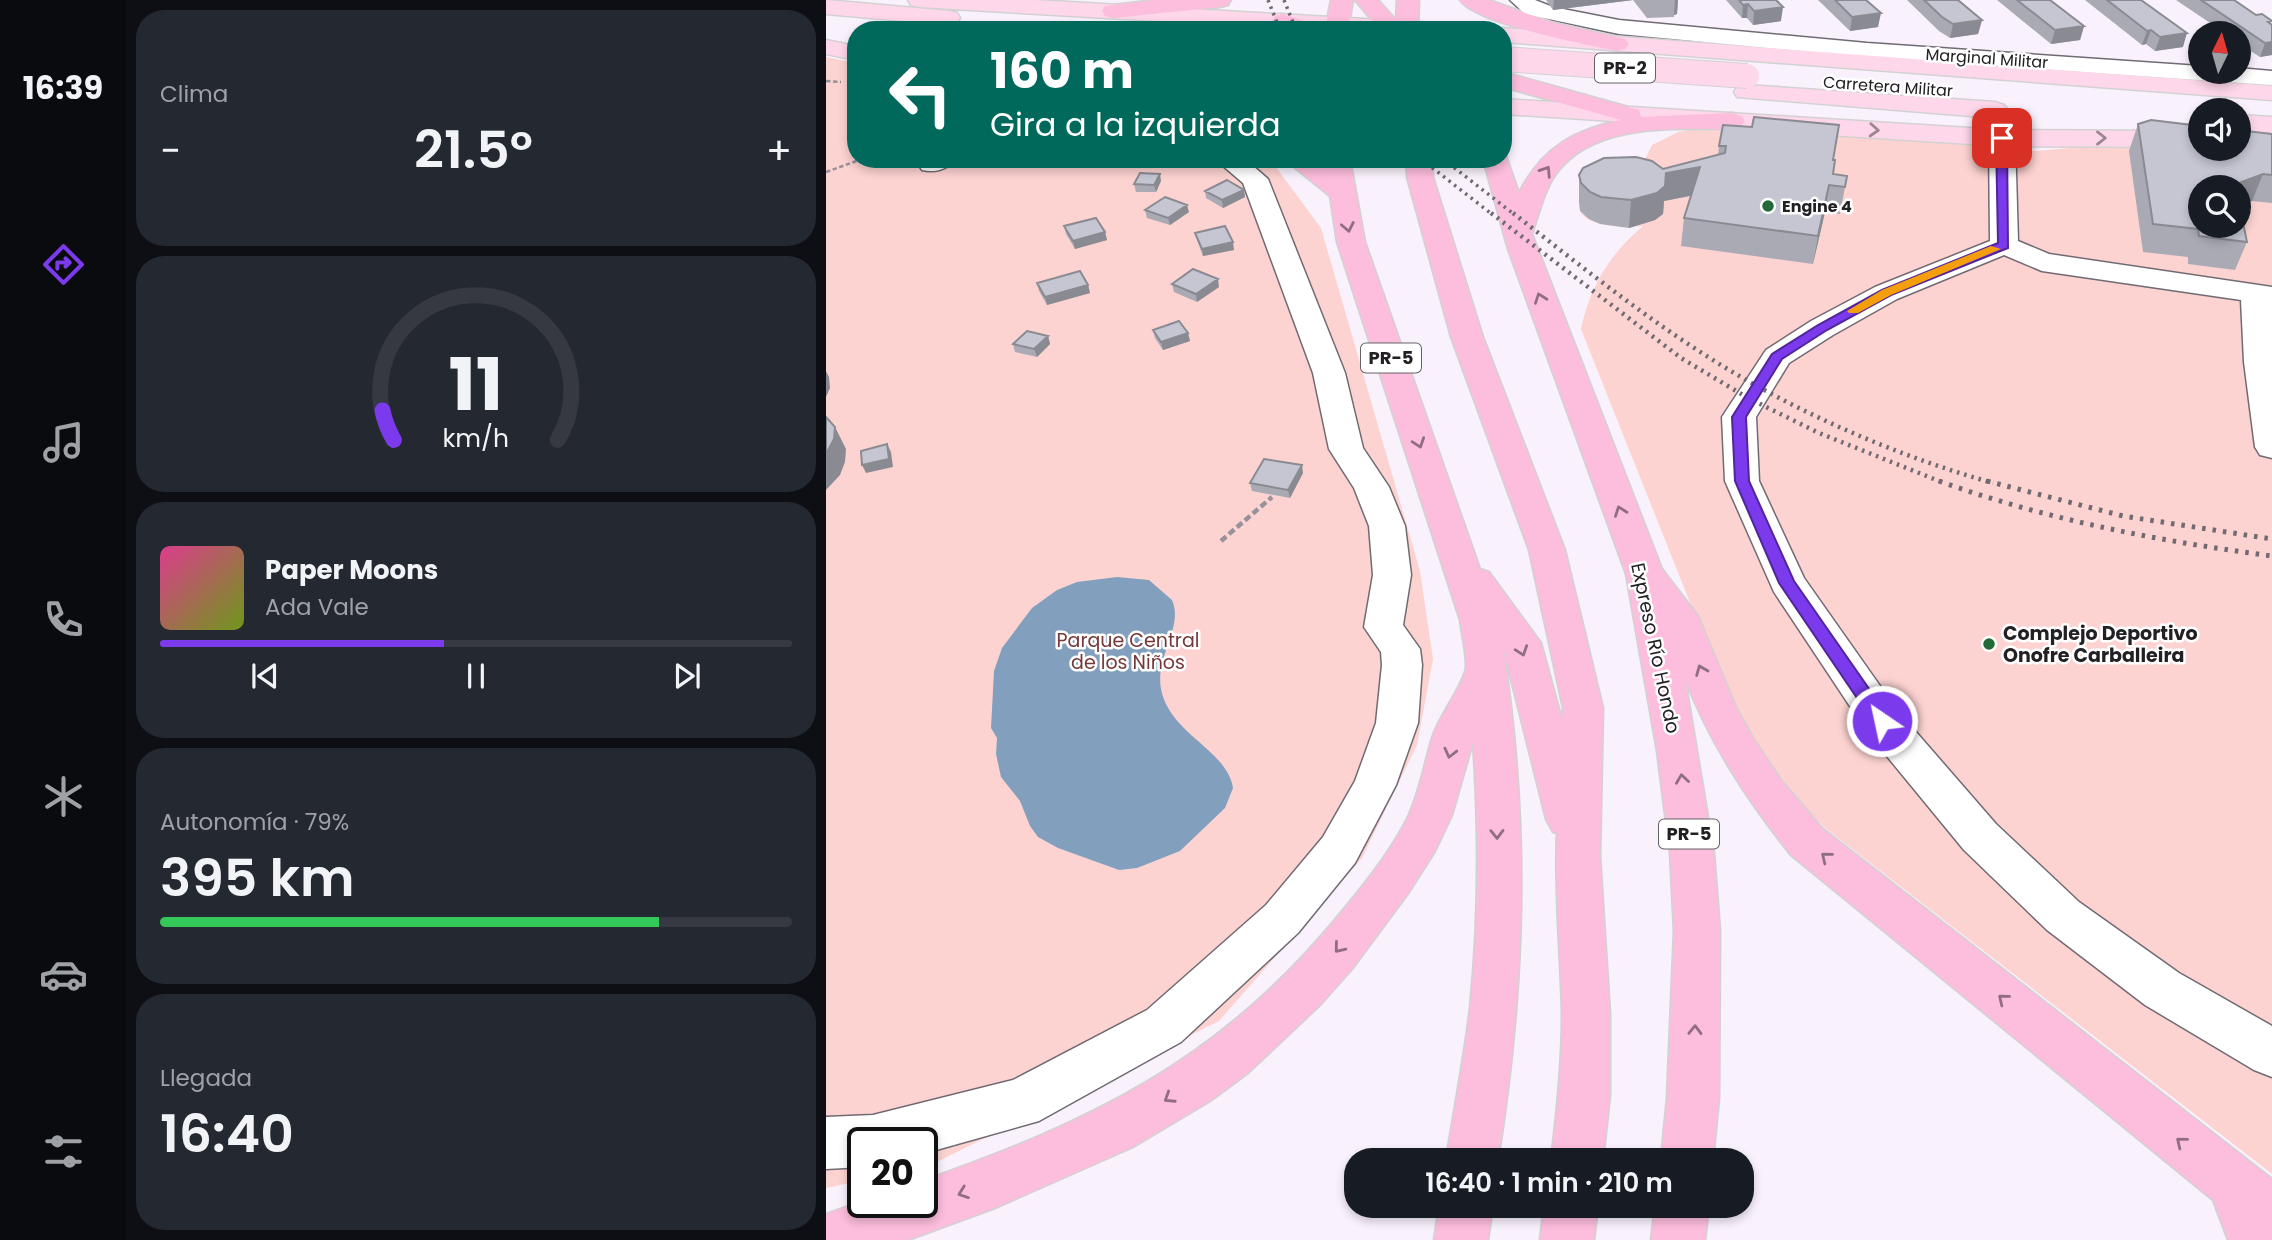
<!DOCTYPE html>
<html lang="es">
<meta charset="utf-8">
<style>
:root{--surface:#171b24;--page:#242831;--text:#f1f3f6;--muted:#9ea1a6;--line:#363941;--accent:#7c3aed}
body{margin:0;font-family:Poppins,sans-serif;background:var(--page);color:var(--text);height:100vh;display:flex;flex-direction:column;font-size:26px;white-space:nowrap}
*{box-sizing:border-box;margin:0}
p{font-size:23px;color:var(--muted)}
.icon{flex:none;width:38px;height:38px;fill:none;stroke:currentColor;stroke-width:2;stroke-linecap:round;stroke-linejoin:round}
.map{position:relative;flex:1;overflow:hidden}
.sheet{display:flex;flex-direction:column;gap:10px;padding:10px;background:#0d0f14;width:700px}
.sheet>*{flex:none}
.banner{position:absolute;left:21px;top:21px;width:665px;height:147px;border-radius:28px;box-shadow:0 4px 10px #0003;background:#00695c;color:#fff;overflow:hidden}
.needle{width:46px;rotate:5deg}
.controls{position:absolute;left:1362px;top:21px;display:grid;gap:14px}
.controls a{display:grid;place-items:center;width:63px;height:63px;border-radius:50%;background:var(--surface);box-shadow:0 4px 10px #0003;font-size:35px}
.speed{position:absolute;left:21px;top:1127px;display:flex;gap:14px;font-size:35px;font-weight:700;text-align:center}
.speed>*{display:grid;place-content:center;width:91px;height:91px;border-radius:50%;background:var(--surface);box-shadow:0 4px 10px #0003;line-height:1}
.speed .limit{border:4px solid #111;border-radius:10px;background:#fff;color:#111}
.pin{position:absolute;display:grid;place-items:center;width:60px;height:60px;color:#fff;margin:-30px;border-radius:14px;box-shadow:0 4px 10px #0006}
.me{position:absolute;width:77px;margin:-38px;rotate:326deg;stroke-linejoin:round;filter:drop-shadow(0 0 5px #0008)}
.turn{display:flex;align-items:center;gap:24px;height:147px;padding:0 28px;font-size:32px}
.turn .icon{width:91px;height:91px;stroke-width:2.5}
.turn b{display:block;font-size:49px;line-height:60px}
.big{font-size:52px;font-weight:600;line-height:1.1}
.sheet .card{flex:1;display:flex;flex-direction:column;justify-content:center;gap:10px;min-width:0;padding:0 24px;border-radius:28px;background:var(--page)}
.sheet .dial{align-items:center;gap:0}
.dial svg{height:182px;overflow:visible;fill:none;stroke:var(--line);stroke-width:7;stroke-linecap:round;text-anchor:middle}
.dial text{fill:var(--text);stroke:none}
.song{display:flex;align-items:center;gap:21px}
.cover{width:84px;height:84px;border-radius:10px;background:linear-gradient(135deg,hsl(330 70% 55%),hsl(80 70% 35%))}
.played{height:7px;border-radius:4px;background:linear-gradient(90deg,var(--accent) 45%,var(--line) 45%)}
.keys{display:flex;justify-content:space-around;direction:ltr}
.heat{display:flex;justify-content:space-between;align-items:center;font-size:38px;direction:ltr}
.charge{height:10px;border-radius:5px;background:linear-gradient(90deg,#34c759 79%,var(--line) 0)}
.trip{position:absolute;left:518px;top:1148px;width:410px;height:70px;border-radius:28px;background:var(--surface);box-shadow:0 4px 10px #0003;font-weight:600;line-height:70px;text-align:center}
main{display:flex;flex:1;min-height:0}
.tabs{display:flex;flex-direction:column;width:126px;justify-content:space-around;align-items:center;background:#090b0e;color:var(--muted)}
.tabs .icon{width:49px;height:49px}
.tabs .on{color:var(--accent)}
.tabs b{font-size:32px;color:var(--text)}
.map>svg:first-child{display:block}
.green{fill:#fdd3d1;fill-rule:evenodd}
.water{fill:#82a0bd}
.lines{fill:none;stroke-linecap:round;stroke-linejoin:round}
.major-tunnel{stroke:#cec7d1;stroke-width:24;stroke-dasharray:24 12;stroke-linecap:butt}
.minor-casing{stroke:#706a73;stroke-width:3}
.major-casing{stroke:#d3d2d3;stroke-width:3}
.highway-casing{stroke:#d3d2d3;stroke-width:3}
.path-far1{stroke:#979299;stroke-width:2.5;stroke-dasharray:4.5 2.5;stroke-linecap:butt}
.path{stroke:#979299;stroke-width:4.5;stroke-dasharray:7 3.5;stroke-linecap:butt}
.minor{fill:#fff;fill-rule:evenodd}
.major{fill:#fed7ea;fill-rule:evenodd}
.highway{fill:#fdbddc;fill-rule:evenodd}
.rail-far2{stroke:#706b72;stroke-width:3.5;stroke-dasharray:2.5 4.5;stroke-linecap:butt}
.rail-far1{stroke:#706b72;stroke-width:4.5;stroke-dasharray:2.5 5;stroke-linecap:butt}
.rail{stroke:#706b72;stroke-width:5;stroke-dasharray:3.5 7;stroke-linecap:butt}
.major-bridge-casing{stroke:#d3d2d3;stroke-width:26;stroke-linecap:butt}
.major-bridge{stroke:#fed7ea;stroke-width:24}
.wall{fill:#a9aab4}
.shaded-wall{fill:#8a8b92}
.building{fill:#c5c6d1;stroke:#8a8b92;stroke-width:2}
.oneway{stroke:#9b8591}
.oneway2{stroke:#906e80}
.route{fill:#7c3aed;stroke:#51269a;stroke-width:2}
.slow{fill:#f59e0b}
.poi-dot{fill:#226a37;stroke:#fff;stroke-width:2.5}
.labels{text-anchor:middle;stroke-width:5;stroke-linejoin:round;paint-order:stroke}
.far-street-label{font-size:16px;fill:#232024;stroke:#fff}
.far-poi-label{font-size:16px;font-weight:bold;fill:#232024;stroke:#fff;text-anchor:start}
.shield{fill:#fff;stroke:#656366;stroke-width:2}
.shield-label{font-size:18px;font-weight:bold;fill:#232024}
.poi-label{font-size:19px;font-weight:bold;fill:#232024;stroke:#fff;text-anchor:start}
.park-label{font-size:19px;fill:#743838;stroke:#fff}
.street-label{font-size:19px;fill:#232024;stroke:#fff}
</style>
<main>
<nav class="tabs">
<b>16:39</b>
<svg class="icon on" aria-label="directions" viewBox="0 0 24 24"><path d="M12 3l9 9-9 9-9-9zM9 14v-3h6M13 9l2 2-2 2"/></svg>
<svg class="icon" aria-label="music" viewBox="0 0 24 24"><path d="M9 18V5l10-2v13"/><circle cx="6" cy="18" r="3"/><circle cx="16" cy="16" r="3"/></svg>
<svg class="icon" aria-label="phone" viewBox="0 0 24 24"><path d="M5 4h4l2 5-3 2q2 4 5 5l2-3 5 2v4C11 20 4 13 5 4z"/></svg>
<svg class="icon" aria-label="climate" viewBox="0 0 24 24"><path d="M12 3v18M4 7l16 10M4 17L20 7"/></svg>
<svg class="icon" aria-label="car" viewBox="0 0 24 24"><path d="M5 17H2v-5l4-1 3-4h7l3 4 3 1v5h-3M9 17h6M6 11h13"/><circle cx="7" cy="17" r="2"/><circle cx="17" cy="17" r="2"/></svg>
<svg class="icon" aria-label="filters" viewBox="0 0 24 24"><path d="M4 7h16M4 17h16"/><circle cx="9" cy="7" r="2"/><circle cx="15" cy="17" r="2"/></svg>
</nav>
<section class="sheet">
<div class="card"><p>Clima</p>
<div class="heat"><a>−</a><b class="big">21.5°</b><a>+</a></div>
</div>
<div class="card dial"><svg viewBox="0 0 100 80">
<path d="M14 69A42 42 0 1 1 86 69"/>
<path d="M14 69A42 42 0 0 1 9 56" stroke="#7c3aed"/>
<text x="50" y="56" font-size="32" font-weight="700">11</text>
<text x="50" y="72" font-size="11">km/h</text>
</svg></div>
<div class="card">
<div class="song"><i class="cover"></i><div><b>Paper Moons</b><p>Ada Vale</p></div></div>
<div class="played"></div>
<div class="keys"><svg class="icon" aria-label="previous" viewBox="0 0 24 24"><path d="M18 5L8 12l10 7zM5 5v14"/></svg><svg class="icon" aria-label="pause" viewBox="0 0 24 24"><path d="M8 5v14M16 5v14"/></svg><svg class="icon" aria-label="next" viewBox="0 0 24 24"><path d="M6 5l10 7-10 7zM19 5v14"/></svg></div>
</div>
<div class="card"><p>Autonomía · 79%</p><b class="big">395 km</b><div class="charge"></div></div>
<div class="card"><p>Llegada</p><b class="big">16:40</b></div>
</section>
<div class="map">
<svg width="1446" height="1240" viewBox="0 0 1446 1240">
<rect width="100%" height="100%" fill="#f9f1fc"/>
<!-- green -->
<path class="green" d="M0 57 30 63V159H444L495 228 594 571 607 659 591 745 536 858 393 1021 105 1165 96 1167V1143H37V1180L0 1188Z
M894 124 1210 151 1300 143 1374 149 1446 145V1174L999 828 944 770 908 713 755 329C764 286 784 254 817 226 800 227 739 229 757 195L816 166 826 145 852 132ZM1374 187H1412V226H1374Z"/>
<!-- water -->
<path class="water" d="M291 577 323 580 346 600C358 627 329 656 335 689 344 735 401 749 407 788L399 808 354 851 311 868 293 870 232 848 212 837 204 826 194 801 175 777 170 754 171 738 165 728 168 671 176 648 206 608 231 590 251 582Z"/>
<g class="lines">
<!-- major-tunnel -->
<path class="major-tunnel" d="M338 13 392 30"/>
<defs>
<path id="minor" d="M684 0H709L727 7 793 20 1041 43 1374 66V72H1412V68L1446 71V85L1041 57 793 34 699 14Z
M1176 130 1185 133 1189 138 1192 241 1223 254 1446 287V458L1434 455 1429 447 1418 362 1415 300 1216 271 1178 255 1071 299 1007 335 963 363 930 417 933 481 978 578 1071 710 1170 824 1253 902 1353 973 1446 1026V1077L1428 1070 1319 1005 1221 930 1138 850 1041 732 948 592 899 481 896 417 940 350 985 321 1049 287 1164 241 1163 138 1167 133Z
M95 159H129C121 170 108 173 96 170L92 164Z
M389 159H419L442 179 519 373 537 448 563 487 579 526 585 575 577 625 594 649 596 665 592 723 570 785 529 863 472 933 355 1042 213 1121 96 1154V1143H37V1167L0 1169V1117L47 1115 187 1080 321 1010 440 905 497 837 529 781 550 723 556 665 555 652 538 627 547 575 543 526 528 488 503 449 487 373 417 183Z"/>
<path id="major" d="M0 0 123 11 131 13 134 18 131 23 123 25 0 14Z
M82 0H208L609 23 617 25 620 30H487L93 7 85 5Z
M677 28 1446 86V100L677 42V30H670Z
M0 40 30 46V60L0 54Z
M920 85 1169 102 1178 105 1182 110 1178 115 1169 118 911 97 908 92 911 87Z
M677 99 1176 130 1374 131V147L1176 146 677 114Z
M1412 115 1446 117V133L1412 131Z"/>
<path id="highway" d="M329 0H405L402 5 394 7 287 18 279 16 276 11 279 6Z
M505 0H527L522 30H499Z
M529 0H552L570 20 571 0H593L592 30H554Z
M634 0H663L725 22 799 39 803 44 799 49 791 51C760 44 650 24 634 0Z
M457 14 489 25 492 30C477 30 455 34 446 21L449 16Z
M677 72 813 110 815 117 906 113 915 116 919 121 915 126 906 129C850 129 767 122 730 174 718 191 713 214 706 234L836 569 872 616 910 707 927 738 955 780 997 829 1446 1179V1240H1402L1387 1200 965 855C921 800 885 745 859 679L888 853 894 931 893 1098 887 1160H835L841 1098 848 931 844 853 831 751 800 574 682 249 657 159H677V153H679L693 193C715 148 748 130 795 120L677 87Z
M458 159H488L499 167 498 159H524L539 242 654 569 663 572 715 643 736 720 737 708 703 550 625 337 581 177 580 159H606L607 177 657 337 739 550 777 708 774 856 784 1014V1095L777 1160H725C731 1112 736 1064 736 1016 735 955 728 894 731 833L727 832 720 819 677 647C704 822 700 985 672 1160H620C628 1109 638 1059 644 1008 653 919 653 830 647 742L626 815 608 853 583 892 526 969 493 1006 422 1073 384 1101 307 1147 169 1208 82 1240H0V1214L37 1201 96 1202V1181C264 1122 390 1062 507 922 533 891 562 856 581 819 593 794 598 765 606 738 614 714 631 695 639 672 643 662 635 632 634 620L511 242 504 196Z
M613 1206H667L662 1240H608Z
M718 1206H772L768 1240H714Z
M829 1206H883L879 1240H825Z"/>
</defs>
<!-- minor casing -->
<use href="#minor" class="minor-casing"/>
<!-- major casing -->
<use href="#major" class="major-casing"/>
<!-- highway casing -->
<use href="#highway" class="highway-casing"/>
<!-- path-far1 -->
<path class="path-far1" d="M0 81 15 82
M0 172 36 159"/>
<!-- path -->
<path class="path" d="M395 541 446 497"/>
<!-- minor -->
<use href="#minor" class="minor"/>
<!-- major -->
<use href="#major" class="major"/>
<!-- highway -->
<use href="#highway" class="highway"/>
<!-- rail-far2 -->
<path class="rail-far2" d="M442 0 454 30
M458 0 470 30
M595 159 667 215
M617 159 689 215"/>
<!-- rail-far1 -->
<path class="rail-far1" d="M665 213 855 358 922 398 993 433 1118 483
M687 213C765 274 844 338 931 386 1005 427 1086 460 1167 483"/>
<!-- rail -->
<path class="rail" d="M1113 481C1221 520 1333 541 1446 556
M1161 481 1297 516 1446 539"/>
<defs>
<path id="major-bridge" d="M677 59 921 76"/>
</defs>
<!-- major-bridge casing -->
<use href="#major-bridge" class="major-bridge-casing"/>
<!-- major-bridge -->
<use href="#major-bridge" class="major-bridge"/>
</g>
<!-- wall -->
<path class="wall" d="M720 0H852L851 14 848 15V17L821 18 807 0 727 10Z
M900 0H950L955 21 927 25 921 18H916Z
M992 0H1040L1052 27 1024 31Z
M1081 0H1132L1156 20 1152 34 1124 38 1113 31Z
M1171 0H1224L1258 26 1254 40 1225 44Z
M1259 0H1315L1357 47 1329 51 1320 44 1316 45Z
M1350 0H1408L1446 25V55L1434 57 1412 43V33H1399Z
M1312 124 1446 134V203L1426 201 1414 206 1421 242 1409 270 1362 264V257L1317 252 1303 151Z
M893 146 1007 160V174L1021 176 1014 214 999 212 987 264 855 246 858 218 865 196 838 201 837 214 829 220 803 228 774 224 763 219 754 211 753 202V175L837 169 892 155Z
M335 181 330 192H310L308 184Z
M418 190 419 197 397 208 380 198 379 191Z
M319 210 363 212 344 225 321 218Z
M238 226 279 232 281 240 249 249 240 234Z
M369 233 408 250 377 256 371 240Z
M211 283 262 285 264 293 221 305 213 291Z
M346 284 393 287 371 302 348 292Z
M327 330 362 333 364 341 337 350 329 338Z
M222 336 224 344 211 357 189 352 187 344Z
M477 473 464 498 426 491 424 483Z"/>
<!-- shaded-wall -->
<path class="shaded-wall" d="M728 0H807L727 10Z
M849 0H852L851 14 848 15Z
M922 4 921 18H916L917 5Z
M957 7 955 21 927 25 928 11Z
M1055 13 1052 27 1024 31 1026 17Z
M1156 20 1152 34 1124 38 1127 24Z
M1258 26 1254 40 1225 44 1229 30Z
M1325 30 1320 44 1316 45 1321 31Z
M1361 33 1357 47 1329 51 1334 37Z
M1446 42V55L1434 57 1439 43Z
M874 167 872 194 838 201 837 214 829 220 803 228 805 200 840 173Z
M334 174 335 181 330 192 328 185Z
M1437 174 1426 201 1412 206V187H1408L1410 184Z
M1003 185 999 212 987 264 992 236Z
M418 190 419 197 397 208 396 200Z
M361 205 363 212 344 225 342 218Z
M279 232 281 240 249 249 247 241Z
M407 242 408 250 377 256 376 249Z
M392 279 393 287 371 302 370 294Z
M262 285 264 293 221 305 219 297Z
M362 333 364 341 337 350 335 342Z
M222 336 224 344 211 357 208 349Z
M0 371 3 377 4 388 0 397Z
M9 427 20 449 19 462 14 475 0 490V454Z
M61 444 65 452 67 467 40 473 36 465Z
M476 465 477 473 464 498 462 490Z"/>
<!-- building -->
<path class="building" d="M913 0H950L957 7 928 11 922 4 917 5Z
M1009 0H1040L1055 13 1026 17Z
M1098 0H1132L1156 20 1127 24 1116 17Z
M1191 0H1224L1258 26 1229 30Z
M1281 0H1315L1361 33 1334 37 1325 30 1321 31Z
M1375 0H1408L1430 15 1436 14 1446 21 1442 22 1446 25V42L1439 43Z
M928 117 1013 125 1007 160H1009L1007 174 1021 176 1019 187 1003 185 992 236 858 218 874 167 840 173 839 186 831 193 805 200 775 197 764 192 755 183 753 175 757 168 778 158 810 157 826 161 837 169 899 153 900 146H893L897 125 926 127Z
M1325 120 1374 126V149H1412V130L1446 134V175L1437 174 1410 184V187H1374V226H1412V198L1421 242 1373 236 1372 229 1327 224 1312 124Z
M314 173 334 174 328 185 308 184Z
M401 180 418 190 396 200 379 191Z
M339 197 361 205 342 218 319 210Z
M270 218 279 232 247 241 238 226Z
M399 226 407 242 376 249 369 233Z
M367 269 392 279 370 294 346 284Z
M254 271 262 285 219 297 211 283Z
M353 321 362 333 335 342 327 330Z
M201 331 222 336 208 349 187 344Z
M0 417 9 427 8 439 0 454Z
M61 444 63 459 36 465 35 451Z
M438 459 476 465 462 490 424 483Z"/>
<!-- one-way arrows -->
<defs><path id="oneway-chevron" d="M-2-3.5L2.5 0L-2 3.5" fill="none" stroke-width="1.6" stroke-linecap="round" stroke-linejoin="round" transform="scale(1.75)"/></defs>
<g class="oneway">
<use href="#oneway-chevron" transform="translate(1048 130) rotate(3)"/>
<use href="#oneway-chevron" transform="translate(1275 138)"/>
</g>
<g class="oneway2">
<use href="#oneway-chevron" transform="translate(720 171) rotate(-57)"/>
<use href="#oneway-chevron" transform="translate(522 227) rotate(79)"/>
<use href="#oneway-chevron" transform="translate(714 298) rotate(-110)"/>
<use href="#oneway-chevron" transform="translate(593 443) rotate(71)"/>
<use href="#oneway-chevron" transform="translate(794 511) rotate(-110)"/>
<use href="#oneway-chevron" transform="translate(696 651) rotate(71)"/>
<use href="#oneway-chevron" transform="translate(875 670) rotate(-112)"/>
<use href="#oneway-chevron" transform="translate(624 753) rotate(104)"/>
<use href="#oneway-chevron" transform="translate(856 779) rotate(-98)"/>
<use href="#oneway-chevron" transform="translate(671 834) rotate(89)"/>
<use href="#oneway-chevron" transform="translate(1000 857) rotate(-141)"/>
<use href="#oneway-chevron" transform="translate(513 948) rotate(129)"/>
<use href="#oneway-chevron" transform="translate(1177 999) rotate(-141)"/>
<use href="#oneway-chevron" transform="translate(869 1030) rotate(-89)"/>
<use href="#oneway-chevron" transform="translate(343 1098) rotate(147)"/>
<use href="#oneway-chevron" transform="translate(1355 1142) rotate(-141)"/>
<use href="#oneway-chevron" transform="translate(137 1193) rotate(160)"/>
</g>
<!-- route -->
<path class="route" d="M1176 134 1181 138 1182 248 1065 295 1001 330 956 359 920 417 923 481 968 581 1062 716 1064 721 1062 726H1050L953 583 909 481 906 417 946 354 992 325 1056 290 1172 243 1170 138Z"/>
<!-- slow -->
<path class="slow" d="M1165 246 1175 249 1065 295 1032 313H1023L1021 311 1056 290Z"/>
<!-- markers -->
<g class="poi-dot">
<circle cx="942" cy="206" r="7"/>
<circle cx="1163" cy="644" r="7"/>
</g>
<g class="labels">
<!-- far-street labels -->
<g class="far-street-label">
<text transform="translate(1161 58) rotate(4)" y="6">Marginal Militar</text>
<text transform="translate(1062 86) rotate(4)" y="6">Carretera Militar</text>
</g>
<!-- far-poi labels -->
<g class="far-poi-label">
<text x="956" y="212">Engine 4</text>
</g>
<!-- shield labels -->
<g class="shield">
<rect x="769" y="53.5" width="60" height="29" rx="5"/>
<rect x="535" y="343.5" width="60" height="29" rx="5"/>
<rect x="833" y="819.5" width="60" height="29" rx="5"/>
</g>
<g class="shield-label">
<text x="799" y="74">PR-2</text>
<text x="565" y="364">PR-5</text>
<text x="863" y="840">PR-5</text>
</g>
<!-- poi labels -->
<g class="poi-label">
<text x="1177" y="640">Complejo Deportivo<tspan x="1177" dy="22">Onofre Carballeira</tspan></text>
</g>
<!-- park labels -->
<g class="park-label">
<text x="302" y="647">Parque Central<tspan x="302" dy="22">de los Niños</tspan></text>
</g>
<!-- street labels -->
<g class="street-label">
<text transform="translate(830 648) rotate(78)" y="7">Expreso Río Hondo</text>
</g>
</g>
</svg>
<div class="controls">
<a><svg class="needle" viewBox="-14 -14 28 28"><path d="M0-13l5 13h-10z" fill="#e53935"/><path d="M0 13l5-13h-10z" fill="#9ea1a6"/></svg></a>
<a><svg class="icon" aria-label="sound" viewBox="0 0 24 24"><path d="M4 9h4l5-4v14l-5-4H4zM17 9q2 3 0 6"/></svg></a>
<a><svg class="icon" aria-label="search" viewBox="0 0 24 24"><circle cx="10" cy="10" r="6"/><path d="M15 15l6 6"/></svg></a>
</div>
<div class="speed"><div class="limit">20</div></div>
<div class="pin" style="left:1176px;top:138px;background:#d93025"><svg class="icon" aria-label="arrive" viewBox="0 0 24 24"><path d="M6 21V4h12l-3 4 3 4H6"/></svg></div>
<svg class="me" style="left:1056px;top:721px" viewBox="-20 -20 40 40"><circle r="17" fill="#7c3aed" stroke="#fff" stroke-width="3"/><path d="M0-11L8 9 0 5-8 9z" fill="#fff"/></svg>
<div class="trip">16:40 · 1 min · 210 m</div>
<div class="banner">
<div class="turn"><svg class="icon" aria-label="left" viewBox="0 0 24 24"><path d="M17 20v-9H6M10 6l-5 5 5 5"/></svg><div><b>160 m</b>Gira a la izquierda</div></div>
</div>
</div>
</main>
